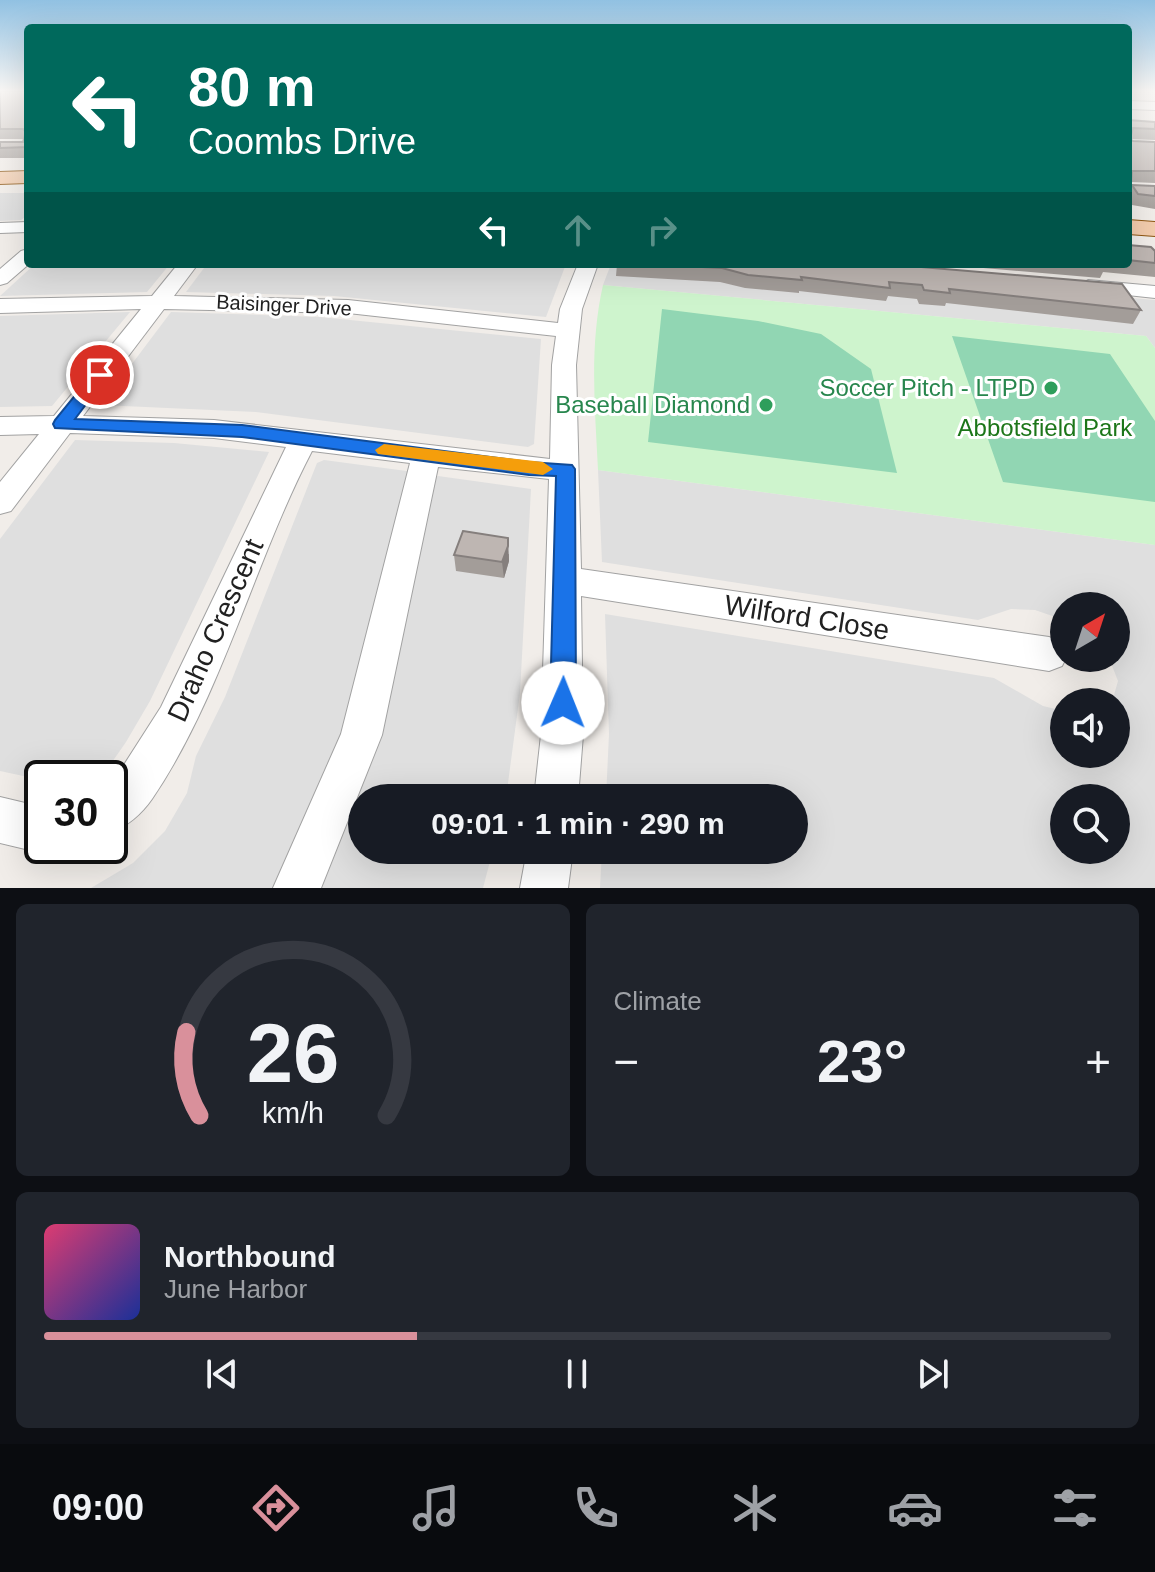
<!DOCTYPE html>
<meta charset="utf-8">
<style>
:root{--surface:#171b24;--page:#20242c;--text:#f1f3f6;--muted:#9ea1a6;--line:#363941;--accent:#d9909b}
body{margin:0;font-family:Arial,sans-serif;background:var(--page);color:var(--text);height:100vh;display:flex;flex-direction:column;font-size:30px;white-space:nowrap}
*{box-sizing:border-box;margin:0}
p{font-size:26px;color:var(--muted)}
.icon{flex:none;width:44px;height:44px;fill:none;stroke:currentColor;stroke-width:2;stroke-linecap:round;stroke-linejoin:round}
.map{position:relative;height:888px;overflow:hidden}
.drawer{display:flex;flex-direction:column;gap:16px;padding:16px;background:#0d0f14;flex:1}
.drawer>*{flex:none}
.guide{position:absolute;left:24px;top:24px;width:1108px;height:244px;border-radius:8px;box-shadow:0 8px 32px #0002;background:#00695c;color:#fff;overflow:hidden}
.needle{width:52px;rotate:39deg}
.tools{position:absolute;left:1050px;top:592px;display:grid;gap:16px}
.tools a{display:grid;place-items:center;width:80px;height:80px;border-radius:50%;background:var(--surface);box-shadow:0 8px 32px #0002;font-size:40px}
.speed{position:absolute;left:24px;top:760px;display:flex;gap:16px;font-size:40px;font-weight:700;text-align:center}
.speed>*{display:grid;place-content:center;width:104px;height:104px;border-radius:50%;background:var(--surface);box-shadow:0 8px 32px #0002;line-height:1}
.speed .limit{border:4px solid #111;border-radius:12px;background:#fff;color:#111}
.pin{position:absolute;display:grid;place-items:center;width:68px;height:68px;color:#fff;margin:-34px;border:4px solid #fff;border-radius:50%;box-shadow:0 2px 8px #0007}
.me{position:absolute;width:88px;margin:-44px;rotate:1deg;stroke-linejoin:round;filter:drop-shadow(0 0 6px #0008)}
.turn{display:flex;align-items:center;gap:28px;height:168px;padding:0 32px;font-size:36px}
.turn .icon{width:104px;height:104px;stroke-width:2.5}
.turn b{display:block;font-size:56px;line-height:68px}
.lanes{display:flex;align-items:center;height:76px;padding:0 32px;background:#0003;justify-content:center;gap:40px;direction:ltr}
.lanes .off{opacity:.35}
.big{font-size:60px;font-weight:700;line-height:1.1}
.drawer .tile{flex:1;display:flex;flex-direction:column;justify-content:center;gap:12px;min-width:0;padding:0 28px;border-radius:12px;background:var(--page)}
.drawer .dial{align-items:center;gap:0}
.dial svg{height:208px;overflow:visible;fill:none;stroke:var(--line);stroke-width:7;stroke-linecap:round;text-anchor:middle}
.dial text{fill:var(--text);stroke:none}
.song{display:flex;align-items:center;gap:24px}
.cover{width:96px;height:96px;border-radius:12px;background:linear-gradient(135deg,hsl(340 70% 55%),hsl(230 70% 35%))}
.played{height:8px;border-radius:4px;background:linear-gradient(90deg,var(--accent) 35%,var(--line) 35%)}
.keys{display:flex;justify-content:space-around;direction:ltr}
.heat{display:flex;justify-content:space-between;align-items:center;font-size:44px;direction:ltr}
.drawer .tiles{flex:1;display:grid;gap:16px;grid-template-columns:1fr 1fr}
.tile:last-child{grid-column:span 2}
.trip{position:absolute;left:348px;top:784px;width:460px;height:80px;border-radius:40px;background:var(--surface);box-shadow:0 8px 32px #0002;font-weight:700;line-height:80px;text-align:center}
.tabs{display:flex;height:128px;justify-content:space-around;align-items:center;background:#090b0e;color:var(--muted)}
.tabs .icon{width:56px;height:56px}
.tabs .selected{color:var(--accent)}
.tabs b{font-size:36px;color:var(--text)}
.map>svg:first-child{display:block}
.residential{fill:#dfdfdf;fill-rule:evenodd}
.park{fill:#cef4cd}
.pitch{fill:#91d6b3}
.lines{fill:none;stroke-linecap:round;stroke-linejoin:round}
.minor-casing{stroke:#a2a2a2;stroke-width:2}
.major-casing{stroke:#8d5612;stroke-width:2}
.minor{fill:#fff;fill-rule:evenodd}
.major{fill:#f2ccad;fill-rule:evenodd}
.wall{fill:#a39d99}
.shaded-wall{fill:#857f7d}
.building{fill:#beb6b2;stroke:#857f7d;stroke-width:2}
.route{fill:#1a73e8;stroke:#114b97;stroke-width:2}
.slow{fill:#f59e0b}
.leisure-dot{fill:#2e9e5b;stroke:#fff;stroke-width:3}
.labels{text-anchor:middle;stroke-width:6;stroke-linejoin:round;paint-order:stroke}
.far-street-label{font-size:20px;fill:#212121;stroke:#fff}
.leisure-label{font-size:24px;fill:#27864d;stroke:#fff;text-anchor:end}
.park-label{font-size:24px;fill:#1c7619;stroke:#fff}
.near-street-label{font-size:28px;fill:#212121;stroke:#fff}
</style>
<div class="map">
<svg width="1155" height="888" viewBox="0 0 1155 888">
<rect width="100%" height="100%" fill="#f1ede9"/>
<!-- residential -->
<path class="residential" d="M0 193H28V215L21 220 0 221Z
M35 264H170L147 292 0 296Z
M207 264H566L546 317 334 296 186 292Z
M611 264H739L1155 300V348L1146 336 603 285Z
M130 312 52 406 0 407V316Z
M171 312 320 317 541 339 534 444 528 447 256 412 101 405Z
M75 440 174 443 269 452 150 701 126 742 101 778 42 780 0 771V539Z
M324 460 414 472 348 738 283 888H91L133 863 165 831 187 793 196 756 225 697 317 463Z
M598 470 1155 545V888H600L602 850H794V798H606L609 734 605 614 994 678 1043 706 1064 711V754H1116V702H1112L1118 681 1109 658H1116V606H1064V620L1035 610 1011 609 978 620 602 562ZM1064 798H1116V850H1064Z
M438 476 531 489 520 693 506 798H362V850H493L483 888H315L431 479Z"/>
<!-- park -->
<path class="park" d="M603 285 1146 336 1155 348V545L598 470C595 407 589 347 603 285Z"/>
<!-- pitch -->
<path class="pitch" d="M662 309 758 321 821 334 871 369 897 473 648 442Z
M952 336 1110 354 1155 421V502L1003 482Z"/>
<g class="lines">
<defs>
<path id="minor" d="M1128 101 1155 102V110L1128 109Z
M28 222V232L0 233V223Z
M28 249 29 264 7 283 0 285V269L21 251Z
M178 264H198L174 296 348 300 558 323 560 309 578 264H598L582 309 576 365 581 569 1049 637 1062 642 1066 658 1062 666 1049 671 581 596 583 735 578 798H534L541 735 549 479 438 467 382 735 321 888H273L341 734 410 463 312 451C254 562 222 696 152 799 141 815 127 826 110 833V780L120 771 161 707 286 447 214 438 70 433 11 511 0 514V482L39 434 0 435V417L54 416 141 309 0 313V299L152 296ZM164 309 348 313 556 336 552 365 550 459 214 420 83 416Z
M1088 280 1155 286V298L1081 290 1078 286Z
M0 797 42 807V846H58L42 853 0 843Z
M527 850H573L568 888H520Z"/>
<path id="major" d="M28 171V183L0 184V172Z
M1128 220 1155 222V236L1128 234Z"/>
</defs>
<!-- minor casing -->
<use href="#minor" class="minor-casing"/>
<!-- major casing -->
<use href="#major" class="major-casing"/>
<!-- minor -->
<use href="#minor" class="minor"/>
<!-- major -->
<use href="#major" class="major"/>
</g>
<!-- wall -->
<path class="wall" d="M0 91H28V158H0V142H23L24 139H0Z
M1128 120 1155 122V140L1130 139 1133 141 1155 142V183L1131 182 1128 189Z
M1132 185 1155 186V209L1132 205 1128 199V193Z
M1128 245 1155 251V277L1103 272 1100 278 937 264H1128Z
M617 264H886L1141 310 1133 324 946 303 945 306 919 304 917 299 888 296 886 301 799 291V293L745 288 720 282 616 276Z
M509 554V561L504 578 456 571 454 555Z"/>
<!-- shaded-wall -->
<path class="shaded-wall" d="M508 538 509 561 504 578 502 562Z"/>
<!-- building -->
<path class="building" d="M0 91H28V147L0 148V142H23L26 132 23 129H0Z
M1128 120 1155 122V129L1133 128 1130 139 1133 141 1155 142V171H1132L1131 183 1128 178Z
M1132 185 1155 186V196L1138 194Z
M1128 245 1151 247 1155 251V263L1128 260Z
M642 264H886L1122 284 1141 310 949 289 950 293 924 290 922 285 889 282 890 288 801 277 802 280 748 275 722 268Z
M463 531 508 538V546L502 562 454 555Z"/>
<!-- sky -->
<linearGradient id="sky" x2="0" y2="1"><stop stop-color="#91c1e2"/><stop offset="0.42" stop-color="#f9f7f5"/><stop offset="1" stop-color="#f9f7f5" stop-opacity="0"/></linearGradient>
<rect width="1155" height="216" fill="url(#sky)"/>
<!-- route -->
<path class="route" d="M100 370 108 375 75 419 242 425 529 462 572 465 575 469 576 703 572 712 563 715 554 712 550 703 556 476 529 475 242 437 55 428 53 424 55 420 94 372Z"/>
<!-- slow -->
<path class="slow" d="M384 444 543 462 553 469 543 475 378 454 375 450Z"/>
<!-- markers -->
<g class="leisure-dot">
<circle cx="1051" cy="388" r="8"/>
<circle cx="766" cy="405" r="8"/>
</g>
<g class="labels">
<!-- far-street labels -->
<g class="far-street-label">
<text transform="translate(284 305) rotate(3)" y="7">Baisinger Drive</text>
</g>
<!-- leisure labels -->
<g class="leisure-label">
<text x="1035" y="396">Soccer Pitch - LTPD</text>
<text x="750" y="413">Baseball Diamond</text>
</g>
<!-- park labels -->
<g class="park-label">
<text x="1045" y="436">Abbotsfield Park</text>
</g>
<!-- near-street labels -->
<g class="near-street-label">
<text transform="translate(807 617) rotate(9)" y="10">Wilford Close</text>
<text transform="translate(215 630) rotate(-66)" y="10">Draho Crescent</text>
</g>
</g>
</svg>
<div class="tools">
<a><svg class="needle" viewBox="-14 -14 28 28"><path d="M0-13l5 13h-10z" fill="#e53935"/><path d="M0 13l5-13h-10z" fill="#9ea1a6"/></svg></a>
<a><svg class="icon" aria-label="sound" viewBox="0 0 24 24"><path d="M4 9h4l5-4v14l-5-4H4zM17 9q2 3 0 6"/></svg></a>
<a><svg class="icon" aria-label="search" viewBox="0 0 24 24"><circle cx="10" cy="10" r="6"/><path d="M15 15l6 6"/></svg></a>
</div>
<div class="speed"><div class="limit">30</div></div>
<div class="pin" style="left:100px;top:375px;background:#d93025"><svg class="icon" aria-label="arrive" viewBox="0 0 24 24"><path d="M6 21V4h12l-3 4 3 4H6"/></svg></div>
<svg class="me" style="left:563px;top:703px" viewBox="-20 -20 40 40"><circle r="19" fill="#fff"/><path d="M0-13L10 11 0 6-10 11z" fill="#1a73e8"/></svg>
<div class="trip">09:01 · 1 min · 290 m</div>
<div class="guide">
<div class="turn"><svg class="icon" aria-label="left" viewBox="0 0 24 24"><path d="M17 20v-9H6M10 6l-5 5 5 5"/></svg><div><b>80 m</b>Coombs Drive</div></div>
<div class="lanes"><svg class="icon" aria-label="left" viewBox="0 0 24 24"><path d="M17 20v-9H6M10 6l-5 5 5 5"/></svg><svg class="icon off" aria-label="ahead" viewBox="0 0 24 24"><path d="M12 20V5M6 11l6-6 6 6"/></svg><svg class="icon off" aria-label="right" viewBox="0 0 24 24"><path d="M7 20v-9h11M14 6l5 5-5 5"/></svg></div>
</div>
</div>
<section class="drawer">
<div class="tiles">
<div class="tile dial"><svg viewBox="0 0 100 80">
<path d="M14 69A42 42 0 1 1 86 69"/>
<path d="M14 69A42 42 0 0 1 9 37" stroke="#d9909b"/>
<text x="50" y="56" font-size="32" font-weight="700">26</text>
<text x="50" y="72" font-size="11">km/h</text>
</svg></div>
<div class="tile"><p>Climate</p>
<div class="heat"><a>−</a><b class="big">23°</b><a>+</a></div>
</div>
<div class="tile">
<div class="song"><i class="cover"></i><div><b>Northbound</b><p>June Harbor</p></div></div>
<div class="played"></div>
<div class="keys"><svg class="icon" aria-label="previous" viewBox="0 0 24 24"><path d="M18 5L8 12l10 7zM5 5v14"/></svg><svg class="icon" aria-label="pause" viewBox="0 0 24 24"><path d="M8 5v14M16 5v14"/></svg><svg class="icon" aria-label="next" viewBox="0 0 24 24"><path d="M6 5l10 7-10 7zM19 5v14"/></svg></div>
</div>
</div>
</section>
<nav class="tabs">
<b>09:00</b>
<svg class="icon selected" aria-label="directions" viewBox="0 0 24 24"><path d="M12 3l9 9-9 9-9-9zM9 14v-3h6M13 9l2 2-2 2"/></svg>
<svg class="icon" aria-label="music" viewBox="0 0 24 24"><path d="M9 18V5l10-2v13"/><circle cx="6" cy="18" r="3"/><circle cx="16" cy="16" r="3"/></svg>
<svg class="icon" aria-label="phone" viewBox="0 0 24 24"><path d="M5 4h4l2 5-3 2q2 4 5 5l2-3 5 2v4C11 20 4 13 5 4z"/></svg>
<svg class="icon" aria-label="climate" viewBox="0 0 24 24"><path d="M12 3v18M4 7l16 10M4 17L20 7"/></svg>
<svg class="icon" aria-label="car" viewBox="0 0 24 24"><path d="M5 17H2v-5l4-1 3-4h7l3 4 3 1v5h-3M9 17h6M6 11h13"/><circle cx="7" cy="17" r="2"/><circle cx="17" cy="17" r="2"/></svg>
<svg class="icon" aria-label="filters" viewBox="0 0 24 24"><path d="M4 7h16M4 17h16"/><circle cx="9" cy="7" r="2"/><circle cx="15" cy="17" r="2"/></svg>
</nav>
